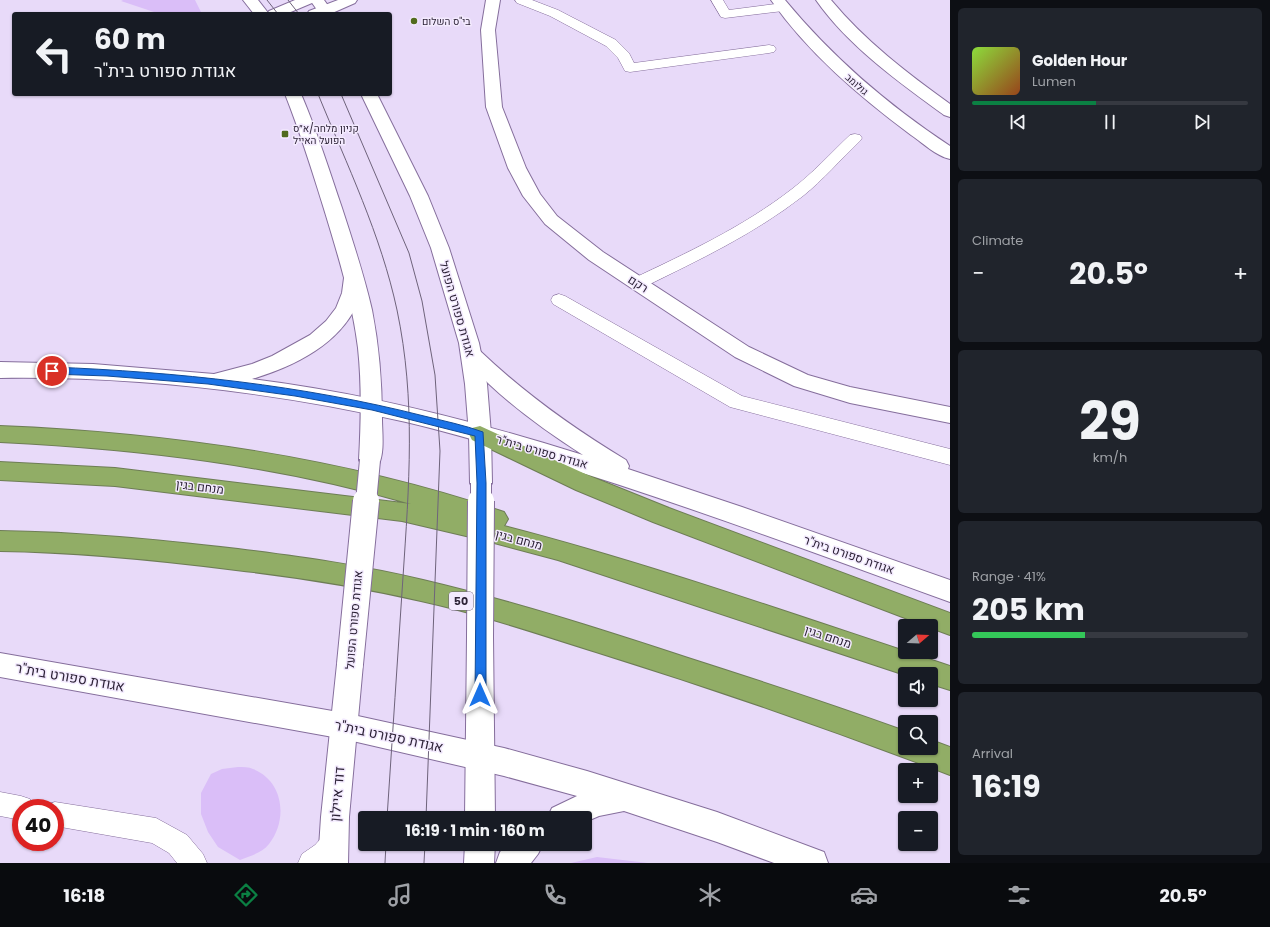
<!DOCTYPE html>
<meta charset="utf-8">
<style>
:root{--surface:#171b24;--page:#20242c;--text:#f1f3f6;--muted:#9ea1a6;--line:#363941;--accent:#0b8043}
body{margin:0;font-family:Poppins,Heebo,sans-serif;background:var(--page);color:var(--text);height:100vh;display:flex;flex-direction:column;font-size:15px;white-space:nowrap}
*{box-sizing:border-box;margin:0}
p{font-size:13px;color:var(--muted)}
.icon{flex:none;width:22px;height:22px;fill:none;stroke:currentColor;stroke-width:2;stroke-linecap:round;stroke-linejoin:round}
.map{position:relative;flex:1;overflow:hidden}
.sheet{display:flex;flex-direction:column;gap:8px;padding:8px;background:#0d0f14;width:320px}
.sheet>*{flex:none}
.banner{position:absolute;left:12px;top:12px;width:380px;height:84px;border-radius:4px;box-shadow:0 1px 3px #0004;background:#171b24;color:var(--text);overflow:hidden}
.needle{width:26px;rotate:71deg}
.buttons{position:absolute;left:898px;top:619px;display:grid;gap:8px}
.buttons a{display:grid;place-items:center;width:40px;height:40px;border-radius:4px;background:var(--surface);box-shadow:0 1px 3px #0004;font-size:20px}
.speed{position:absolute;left:12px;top:799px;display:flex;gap:8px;font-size:20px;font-weight:700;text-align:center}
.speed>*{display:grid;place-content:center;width:52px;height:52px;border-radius:50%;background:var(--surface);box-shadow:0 1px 3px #0004;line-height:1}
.speed .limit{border:6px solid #d22;background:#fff;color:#111}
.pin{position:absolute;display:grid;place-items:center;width:34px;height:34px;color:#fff;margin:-17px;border:2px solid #fff;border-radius:50%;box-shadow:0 1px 4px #0007}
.me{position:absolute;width:44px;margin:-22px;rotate:0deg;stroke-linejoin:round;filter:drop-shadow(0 0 3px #0008)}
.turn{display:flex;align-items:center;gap:14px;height:84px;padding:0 16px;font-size:18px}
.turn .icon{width:52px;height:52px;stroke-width:2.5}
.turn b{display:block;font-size:28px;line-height:34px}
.big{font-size:30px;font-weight:700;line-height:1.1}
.sheet .widget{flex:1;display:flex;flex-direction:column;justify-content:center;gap:6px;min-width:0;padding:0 14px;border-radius:6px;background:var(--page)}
.sheet .dial{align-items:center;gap:0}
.dial b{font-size:52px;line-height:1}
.song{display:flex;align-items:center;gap:12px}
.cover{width:48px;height:48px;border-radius:6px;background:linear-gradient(135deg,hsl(90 70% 55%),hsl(20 70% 35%))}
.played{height:4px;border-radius:2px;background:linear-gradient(90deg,var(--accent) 45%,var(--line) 45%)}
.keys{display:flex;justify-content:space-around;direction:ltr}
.heat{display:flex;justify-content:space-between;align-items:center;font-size:22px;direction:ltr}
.charge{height:6px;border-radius:3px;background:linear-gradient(90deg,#34c759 41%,var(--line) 0)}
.trip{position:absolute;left:358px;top:811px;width:234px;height:40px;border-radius:4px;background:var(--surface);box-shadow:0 1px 3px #0004;font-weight:700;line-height:40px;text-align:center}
.menu{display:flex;height:64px;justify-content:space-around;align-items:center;background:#090b0e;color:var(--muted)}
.menu .icon{width:28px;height:28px}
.menu .selected{color:var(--accent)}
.menu b{font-size:18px;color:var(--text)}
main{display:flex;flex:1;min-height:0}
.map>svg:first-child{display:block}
.green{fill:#dabef8}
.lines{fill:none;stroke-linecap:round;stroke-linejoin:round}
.service-casing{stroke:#856e9c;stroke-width:1}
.minor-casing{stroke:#856e9c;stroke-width:2}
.tertiary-casing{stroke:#856e9c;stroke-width:2}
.secondary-casing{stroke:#856e9c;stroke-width:2}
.motorway-casing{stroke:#6e7d56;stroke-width:2}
.service{fill:#fff;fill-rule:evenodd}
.minor{fill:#fff;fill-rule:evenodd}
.tertiary{fill:#fff;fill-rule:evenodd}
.secondary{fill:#fff;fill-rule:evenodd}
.motorway{fill:#91ad66;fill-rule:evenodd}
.tram{stroke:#6e637b;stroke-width:1}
.tertiary-bridge-far1-casing{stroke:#856e9c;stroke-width:22;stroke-linecap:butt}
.tertiary-bridge-casing{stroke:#856e9c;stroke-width:28;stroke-linecap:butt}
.tertiary-bridge-far1{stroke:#fff;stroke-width:20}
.tertiary-bridge{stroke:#fff;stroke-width:26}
.route{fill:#1a73e8;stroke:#114b97}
.poi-dot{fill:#516b1d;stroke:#f3eafe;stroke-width:1.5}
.labels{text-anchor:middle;stroke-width:3;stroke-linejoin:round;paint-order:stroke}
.far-poi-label{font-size:10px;fill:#2d2337;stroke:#f3eafe;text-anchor:start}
.far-street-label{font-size:10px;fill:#2d2337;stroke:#f3eafe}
.shield{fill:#f3eafe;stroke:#685f73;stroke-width:1}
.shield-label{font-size:11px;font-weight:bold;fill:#2d2337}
.street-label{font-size:12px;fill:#2d2337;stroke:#f3eafe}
.near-street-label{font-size:14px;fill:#2d2337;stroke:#f3eafe}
</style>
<main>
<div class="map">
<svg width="950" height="863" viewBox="0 0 950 863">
<rect width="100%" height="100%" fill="#e8daf9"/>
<!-- green -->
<path class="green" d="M123 0H195L202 14H160L121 1Z
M238 767C243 767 249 767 253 769 284 781 288 820 269 844 262 853 250 856 240 860L218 847 208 832 201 814V793L211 774 222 769Z
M597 857 648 863H571Z"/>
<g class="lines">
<defs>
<path id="service" d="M515 0H532L558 10 616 40 629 53 634 63 769 45 774 46 776 49 774 52 769 53 630 72 625 71 618 58 606 46 550 16 517 3Z
M711 0H723L729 10 783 3 787 4 789 7 787 10 783 11 725 18 721 17Z
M855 134 860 135 862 138 860 141C841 159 823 180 803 196 754 234 699 260 644 287L638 289 632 287 630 283 632 279C687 253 743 227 792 189 813 173 831 153 850 135Z
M559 294 565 296 742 396 950 449V465L730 407 553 304 551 300 553 296Z
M0 792 21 796 30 799 33 808H21V820L0 816Z
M55 802 156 818 187 835 203 854 207 863H177L169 853 152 843 55 826V808H45L46 805Z
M334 830 343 834 347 843 343 852 333 863H298L302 854 315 845 325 834Z"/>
<path id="minor" d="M295 0H314L312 3 286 14H267L269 11Z
M338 0H357L355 3 330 14H307L309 11Z
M486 0H500L495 30 502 107 526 168 540 194 557 216 603 252 749 347 808 375 850 387 950 407V423L850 403 794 386 735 357 589 260 545 224 523 196 508 168 486 107 481 30Z"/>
<path id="tertiary" d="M243 0H258L269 14H254Z
M310 0H324L334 14H320Z
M285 94H301C317 131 329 170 342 208 353 242 364 275 372 310 379 346 382 382 382 419 382 433 385 453 378 466L370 469 362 466 359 460C361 423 362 385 358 348 352 300 338 255 324 209 312 170 300 132 285 94Z
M361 94H377L428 196 449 248 479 343 487 384 491 434 492 483 489 489 481 492 473 489 470 483 469 434 465 384 459 343 431 248 410 196Z
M480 625 489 629 493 637 495 818H465L467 637 471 629Z
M350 652 359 656 363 664 349 817 348 863H318L321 817 337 664 341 656Z
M465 844H495L494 863H464Z"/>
<path id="secondary" d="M771 0H785C833 58 888 105 950 146V159C936 156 923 143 911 135 860 97 808 53 771 0Z
M816 0H831C865 41 907 73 950 104V117L944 115C900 83 848 46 816 0Z
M354 272 361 273C366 281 362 292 359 300 341 344 295 366 252 379 365 393 475 421 583 455 550 434 518 411 489 384 480 375 468 366 462 355L465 350 472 348 479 350C524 393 573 428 626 460L629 466 628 469 742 507 950 580V602C815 553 681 503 544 461 499 447 453 433 406 422 274 392 136 376 0 378V362L93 364 214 374 252 364 272 356 310 335 326 321 336 308 342 293 344 278 347 273Z
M0 653 344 713 504 748 587 771 717 812 824 852 828 863H774L717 842 624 811 599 816 585 822V818H547L552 808 577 796 504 776 344 739 0 677Z
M508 844H543L538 854 531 863H496L500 852Z"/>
<path id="motorway" d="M0 426C171 433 341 457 504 512L508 519 504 526C655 565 803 618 950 666V690L931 684V674L905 675 558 560 483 540 402 521 115 486 0 480V462L115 468 411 504C275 465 141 449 0 442Z
M480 426 592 477 669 508 950 613V635L931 628V626H926L653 522 576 490 472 440 469 434 472 428Z
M0 531C80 532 159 540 238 549 300 557 362 565 423 580 512 601 600 629 688 658 760 681 833 705 905 731V748H931V740L950 747V775C833 730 715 689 596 652 538 634 480 614 421 601 360 587 298 577 236 570 157 560 79 552 0 551Z"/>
</defs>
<!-- service casing -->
<use href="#service" class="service-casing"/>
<!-- minor casing -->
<use href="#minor" class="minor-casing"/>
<!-- tertiary casing -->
<use href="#tertiary" class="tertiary-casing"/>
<!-- secondary casing -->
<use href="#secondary" class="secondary-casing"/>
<!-- motorway casing -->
<use href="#motorway" class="motorway-casing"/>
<!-- service -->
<use href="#service" class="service"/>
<!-- minor -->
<use href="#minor" class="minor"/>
<!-- tertiary -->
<use href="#tertiary" class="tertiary"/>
<!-- secondary -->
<use href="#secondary" class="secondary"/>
<!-- motorway -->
<use href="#motorway" class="motorway"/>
<!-- tram -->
<path class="tram" d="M267 0 278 14
M288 0 299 14
M318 94C347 165 381 235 397 310 416 400 409 486 403 577 398 657 392 738 387 818
M341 94 409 253 422 301 435 375 440 451 426 818
M385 863 386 844
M424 863 425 844"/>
<defs>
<path id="tertiary-bridge-far1" d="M366 502 370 460
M481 502V483"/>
<path id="tertiary-bridge" d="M480 637 481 501
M350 664 366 501"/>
</defs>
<!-- tertiary-bridge-far1 casing -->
<use href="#tertiary-bridge-far1" class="tertiary-bridge-far1-casing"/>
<!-- tertiary-bridge casing -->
<use href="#tertiary-bridge" class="tertiary-bridge-casing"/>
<!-- tertiary-bridge-far1 -->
<use href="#tertiary-bridge-far1" class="tertiary-bridge-far1"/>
<!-- tertiary-bridge -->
<use href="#tertiary-bridge" class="tertiary-bridge"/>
</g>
<!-- route -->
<path class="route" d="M52 367C177 372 302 385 424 416 444 421 464 425 483 432L486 483V695L484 699 480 700 476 699 475 695 477 483 475 436 372 410 295 396 208 384 107 376 52 374 47 371Z"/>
<!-- markers -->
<g class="poi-dot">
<circle cx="414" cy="21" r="4"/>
<rect x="281" y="130" width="8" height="8" rx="2"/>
</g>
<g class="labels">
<!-- far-poi labels -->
<g class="far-poi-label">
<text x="422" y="25">בי"ס השלום</text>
<text x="293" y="132">קניון מלחה/א״ס<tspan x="293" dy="12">הפועל האייל</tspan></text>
</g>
<!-- far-street labels -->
<g class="far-street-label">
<text transform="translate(857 84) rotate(41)" y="4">גולומב</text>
</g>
<!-- shield labels -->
<rect class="shield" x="449" y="592" width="24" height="18" rx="3"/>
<g class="shield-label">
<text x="461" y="605">50</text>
</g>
<!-- street labels -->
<g class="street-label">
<text transform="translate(638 284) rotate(33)" y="4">רקם</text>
<text transform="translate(457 309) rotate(74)" y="4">אגודת ספורט הפועל</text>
<text transform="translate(542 452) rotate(16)" y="4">אגודת ספורט בית"ר</text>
<text transform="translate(200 487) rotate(7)" y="4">מנחם בגין</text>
<text transform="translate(519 540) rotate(15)" y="4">מנחם בגין</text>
<text transform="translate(849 555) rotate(19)" y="4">אגודת ספורט בית"ר</text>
<text transform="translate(354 620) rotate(-85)" y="4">אגודת ספורט הפועל</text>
<text transform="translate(828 637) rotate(18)" y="4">מנחם בגין</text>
</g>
<!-- near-street labels -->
<g class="near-street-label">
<text transform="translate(70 677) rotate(10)" y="5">אגודת ספורט בית"ר</text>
<text transform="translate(389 736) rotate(12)" y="5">אגודת ספורט בית"ר</text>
<text transform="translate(337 794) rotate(-85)" y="5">דוד איילון</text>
</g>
</g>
</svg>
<div class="buttons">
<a><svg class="needle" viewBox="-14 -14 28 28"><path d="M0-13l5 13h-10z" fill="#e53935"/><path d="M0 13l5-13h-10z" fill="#9ea1a6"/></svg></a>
<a><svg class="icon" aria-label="sound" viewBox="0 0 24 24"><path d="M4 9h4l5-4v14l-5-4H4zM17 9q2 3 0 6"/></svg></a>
<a><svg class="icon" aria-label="search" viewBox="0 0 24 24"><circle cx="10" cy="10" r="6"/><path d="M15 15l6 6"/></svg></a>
<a>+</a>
<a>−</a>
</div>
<div class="speed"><div class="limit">40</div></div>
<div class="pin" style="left:52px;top:371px;background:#d93025"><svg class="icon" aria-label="arrive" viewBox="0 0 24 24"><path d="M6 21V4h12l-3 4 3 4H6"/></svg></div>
<svg class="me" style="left:480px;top:695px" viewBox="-20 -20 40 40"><path d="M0-17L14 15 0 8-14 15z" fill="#1a73e8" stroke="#fff" stroke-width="4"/></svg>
<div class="trip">16:19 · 1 min · 160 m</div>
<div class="banner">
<div class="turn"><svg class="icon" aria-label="left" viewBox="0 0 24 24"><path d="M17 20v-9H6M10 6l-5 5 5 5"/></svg><div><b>60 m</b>אגודת ספורט בית&quot;ר</div></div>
</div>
</div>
<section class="sheet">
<div class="widget">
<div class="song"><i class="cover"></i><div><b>Golden Hour</b><p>Lumen</p></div></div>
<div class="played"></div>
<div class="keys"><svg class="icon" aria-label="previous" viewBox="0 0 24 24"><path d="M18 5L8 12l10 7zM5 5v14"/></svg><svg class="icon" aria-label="pause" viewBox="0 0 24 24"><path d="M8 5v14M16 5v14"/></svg><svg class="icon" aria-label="next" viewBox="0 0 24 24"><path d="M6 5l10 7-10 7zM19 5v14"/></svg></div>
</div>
<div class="widget"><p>Climate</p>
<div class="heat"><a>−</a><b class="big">20.5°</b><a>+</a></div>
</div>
<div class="widget dial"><b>29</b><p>km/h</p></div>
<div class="widget"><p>Range · 41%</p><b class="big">205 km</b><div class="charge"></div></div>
<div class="widget"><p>Arrival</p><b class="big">16:19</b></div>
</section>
</main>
<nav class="menu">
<b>16:18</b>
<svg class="icon selected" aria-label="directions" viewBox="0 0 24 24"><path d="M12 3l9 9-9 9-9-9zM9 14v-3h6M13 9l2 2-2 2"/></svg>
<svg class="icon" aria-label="music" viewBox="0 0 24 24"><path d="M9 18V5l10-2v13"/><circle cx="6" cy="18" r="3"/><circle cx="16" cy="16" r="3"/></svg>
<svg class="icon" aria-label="phone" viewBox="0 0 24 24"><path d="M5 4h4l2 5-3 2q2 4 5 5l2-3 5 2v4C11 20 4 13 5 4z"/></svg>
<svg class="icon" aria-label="climate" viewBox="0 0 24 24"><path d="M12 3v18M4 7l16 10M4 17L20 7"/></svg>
<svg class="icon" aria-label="car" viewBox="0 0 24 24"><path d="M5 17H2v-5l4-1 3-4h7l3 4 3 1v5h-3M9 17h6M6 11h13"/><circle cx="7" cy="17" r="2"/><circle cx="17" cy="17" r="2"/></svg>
<svg class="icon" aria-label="filters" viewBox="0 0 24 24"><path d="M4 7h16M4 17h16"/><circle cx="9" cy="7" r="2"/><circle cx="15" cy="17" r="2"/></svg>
<b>20.5°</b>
</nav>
